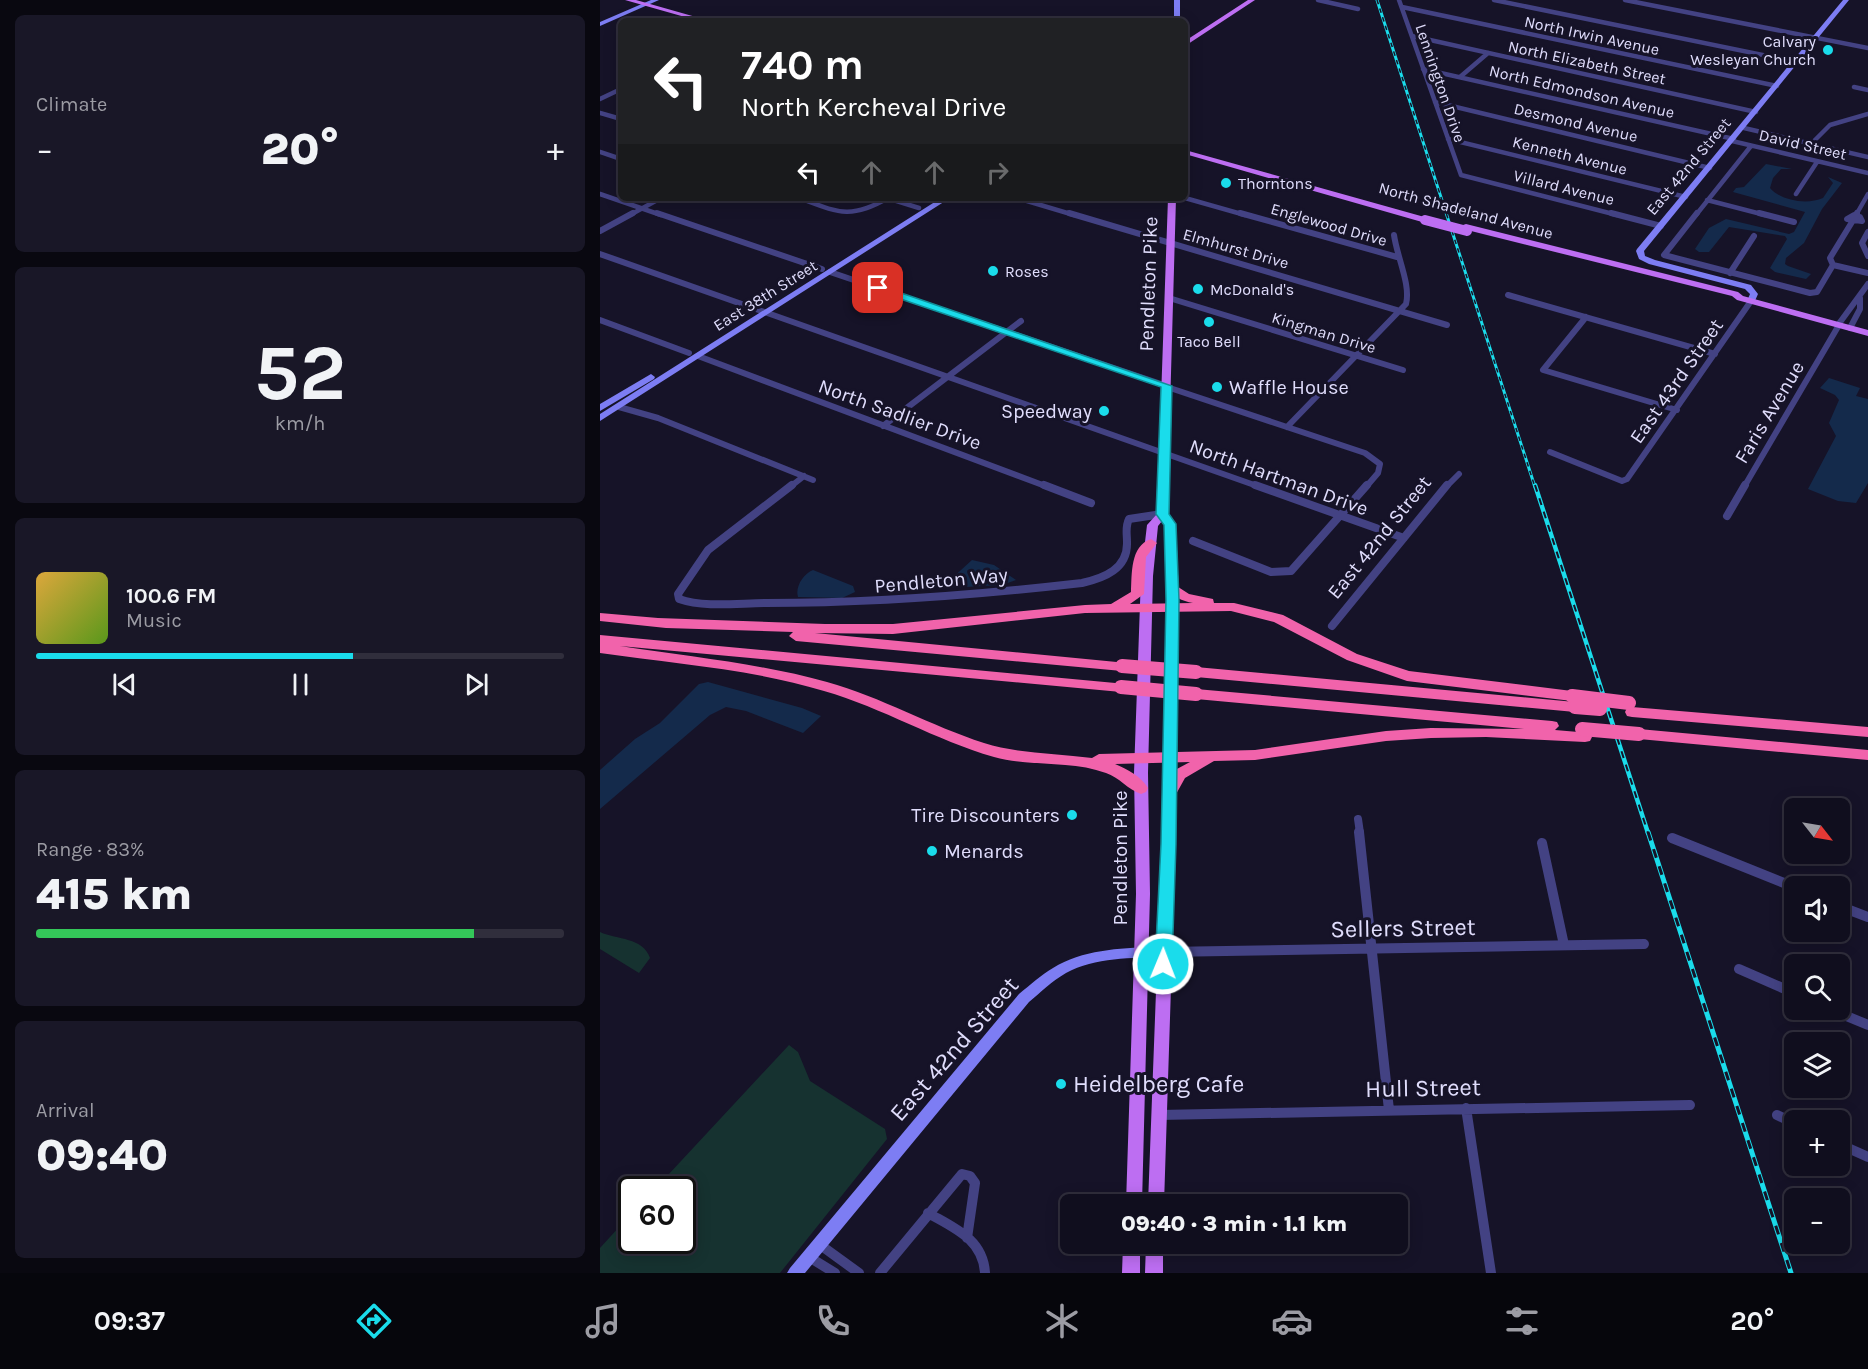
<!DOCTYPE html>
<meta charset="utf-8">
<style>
:root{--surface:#100e1e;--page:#191727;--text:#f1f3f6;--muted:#9c9ca4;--line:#302e3c;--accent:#1adceb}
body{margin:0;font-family:Karla,sans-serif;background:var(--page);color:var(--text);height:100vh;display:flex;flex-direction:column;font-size:22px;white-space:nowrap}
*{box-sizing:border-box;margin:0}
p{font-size:20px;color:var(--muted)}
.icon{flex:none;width:33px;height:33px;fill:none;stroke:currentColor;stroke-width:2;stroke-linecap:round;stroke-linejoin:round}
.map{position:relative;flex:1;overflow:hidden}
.sheet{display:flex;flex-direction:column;gap:15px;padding:15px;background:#090810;width:600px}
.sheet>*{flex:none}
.hud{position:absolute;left:18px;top:18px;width:570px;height:183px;border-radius:9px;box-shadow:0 3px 15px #0003,0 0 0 2px var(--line);background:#202124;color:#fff;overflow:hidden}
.needle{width:39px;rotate:121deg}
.buttons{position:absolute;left:1184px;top:798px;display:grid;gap:12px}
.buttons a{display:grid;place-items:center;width:66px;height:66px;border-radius:9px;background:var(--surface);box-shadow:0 3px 15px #0003,0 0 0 2px var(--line);font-size:30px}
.speed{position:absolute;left:18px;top:1176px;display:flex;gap:12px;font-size:30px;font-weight:700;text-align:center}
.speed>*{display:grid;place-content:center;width:78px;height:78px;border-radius:50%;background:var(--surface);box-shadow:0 3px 15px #0003,0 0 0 2px var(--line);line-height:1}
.speed .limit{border:3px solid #111;border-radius:9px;background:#fff;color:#111}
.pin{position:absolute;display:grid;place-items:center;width:51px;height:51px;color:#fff;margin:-26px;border-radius:12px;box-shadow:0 3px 9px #0006}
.me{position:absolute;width:66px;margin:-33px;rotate:1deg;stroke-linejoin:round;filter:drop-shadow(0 0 4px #0008)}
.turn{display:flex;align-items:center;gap:21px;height:126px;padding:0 24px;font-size:27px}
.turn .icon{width:78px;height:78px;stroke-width:2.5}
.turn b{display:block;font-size:42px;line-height:51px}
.lanes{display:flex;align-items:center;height:57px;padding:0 24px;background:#0003;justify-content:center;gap:30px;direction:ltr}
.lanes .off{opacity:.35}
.big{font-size:45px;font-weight:800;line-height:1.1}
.sheet .widget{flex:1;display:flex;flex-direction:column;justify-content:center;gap:9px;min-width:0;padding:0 21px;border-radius:9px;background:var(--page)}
.sheet .dial{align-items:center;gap:0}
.dial b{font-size:78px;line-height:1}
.song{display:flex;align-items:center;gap:18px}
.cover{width:72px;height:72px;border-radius:9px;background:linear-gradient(135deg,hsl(40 70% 55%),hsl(90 70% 35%))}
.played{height:6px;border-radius:3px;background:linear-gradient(90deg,var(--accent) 60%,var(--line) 60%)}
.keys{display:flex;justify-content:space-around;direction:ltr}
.heat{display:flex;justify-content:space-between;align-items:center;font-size:33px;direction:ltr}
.charge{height:9px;border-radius:4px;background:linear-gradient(90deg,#34c759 83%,var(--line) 0)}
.trip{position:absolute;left:460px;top:1194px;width:348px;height:60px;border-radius:9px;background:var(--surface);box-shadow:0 3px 15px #0003,0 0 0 2px var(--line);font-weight:800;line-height:60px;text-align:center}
.menu{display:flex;height:96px;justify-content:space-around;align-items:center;background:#06060c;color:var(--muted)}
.menu .icon{width:42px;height:42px}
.menu .current{color:var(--accent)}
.menu b{font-size:27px;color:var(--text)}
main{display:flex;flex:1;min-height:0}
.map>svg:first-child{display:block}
.green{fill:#163230}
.water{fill:#142a4b}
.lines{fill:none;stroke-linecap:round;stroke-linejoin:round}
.street-far3{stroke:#434283;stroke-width:4.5}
.street-far2{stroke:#434283;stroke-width:6}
.street-far1{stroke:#434283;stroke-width:8}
.street{stroke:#434283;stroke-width:10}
.secondary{fill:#7d7df3;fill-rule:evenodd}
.primary{fill:#bd6ef2;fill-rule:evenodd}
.highway{fill:#f163ab;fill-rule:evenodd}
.rail-far2-casing{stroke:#1adceb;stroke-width:3}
.rail-far1-casing{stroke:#1adceb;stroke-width:4.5}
.rail-casing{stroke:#1adceb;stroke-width:5}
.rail-far2{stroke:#161328;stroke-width:1.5;stroke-dasharray:4.5;stroke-linecap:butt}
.rail-far1{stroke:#161328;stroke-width:2;stroke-dasharray:7;stroke-linecap:butt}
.rail{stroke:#161328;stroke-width:3;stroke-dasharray:9;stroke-linecap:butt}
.primary-bridge{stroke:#bd6ef2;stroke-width:10}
.highway-bridge{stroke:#f163ab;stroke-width:14}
.route{fill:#1adceb;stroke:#118f99;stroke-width:1.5}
.poi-dot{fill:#1adceb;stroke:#161328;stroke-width:2}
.labels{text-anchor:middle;stroke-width:6;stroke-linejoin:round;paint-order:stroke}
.far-street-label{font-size:16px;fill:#e0ddfc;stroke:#161328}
.far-poi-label{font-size:16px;fill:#e0ddfc;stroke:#161328;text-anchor:start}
.street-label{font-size:20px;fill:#e0ddfc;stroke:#161328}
.poi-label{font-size:20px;fill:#e0ddfc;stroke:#161328;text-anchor:start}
.near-street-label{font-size:24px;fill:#e0ddfc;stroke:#161328}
.near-poi-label{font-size:24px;fill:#e0ddfc;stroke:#161328;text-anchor:start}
</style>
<main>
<section class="sheet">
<div class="widget"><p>Climate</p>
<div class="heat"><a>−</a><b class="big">20°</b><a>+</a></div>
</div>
<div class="widget dial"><b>52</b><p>km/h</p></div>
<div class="widget">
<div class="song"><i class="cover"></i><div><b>100.6 FM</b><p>Music</p></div></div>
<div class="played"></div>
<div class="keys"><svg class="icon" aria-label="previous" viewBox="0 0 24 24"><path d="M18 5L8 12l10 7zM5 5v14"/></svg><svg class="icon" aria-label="pause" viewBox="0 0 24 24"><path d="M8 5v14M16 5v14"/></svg><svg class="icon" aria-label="next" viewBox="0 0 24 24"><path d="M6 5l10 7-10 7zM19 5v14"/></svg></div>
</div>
<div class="widget"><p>Range · 83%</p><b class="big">415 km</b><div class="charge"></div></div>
<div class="widget"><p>Arrival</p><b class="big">09:40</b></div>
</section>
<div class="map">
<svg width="1268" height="1273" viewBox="0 0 1268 1273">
<rect width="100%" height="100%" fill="#161328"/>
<!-- green -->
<path class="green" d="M0 932C17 940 43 937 50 958L39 973 0 949Z
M189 1045 198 1052 210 1081 285 1129 287 1139 180 1273H0V1248L31 1214 32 1240H82V1190L55 1189Z"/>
<!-- water -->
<path class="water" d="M1166 164 1192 169H1181L1173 178 1170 188C1181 201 1207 205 1223 198L1233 183 1228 177 1242 183 1222 209 1204 243 1186 258 1185 264 1188 266 1211 274 1206 279 1175 272 1170 268 1187 239 1185 236 1129 227 1109 252H1099L1095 249 1109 228 1126 219 1189 234 1194 232 1205 212 1133 192 1136 188 1144 187Z
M1229 378 1260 388 1256 396 1268 399V483L1256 503 1238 501 1208 489 1236 436 1229 423 1239 400 1235 395 1220 388Z
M372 560 394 565 416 580 402 585 347 588 350 580Z
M213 570 253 586 255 592 242 598 198 597C195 587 203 574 213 570Z
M108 682 202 708 221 716 203 733 146 711 126 707 110 715 0 809V770L35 739 60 723 99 684Z"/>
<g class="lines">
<!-- street-far3 -->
<path class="street-far3" d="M718 0 758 9
M799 0 861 175 1017 215
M894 0 1197 62
M1025 0 1268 48
M802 7 1177 86
M812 36 1156 112
M823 69 1134 139
M860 77 888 53
M1254 87 1268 90
M0 99 21 89
M835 102 1110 168
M0 113 21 119
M1144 128 1268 157
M848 139 1086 197
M1132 141 1268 173
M1212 143 1230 125 1268 114
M0 152 21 159
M0 194 61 215
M1196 194 1217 162
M199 198C237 212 250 220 288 198
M287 198 319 208
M417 198 474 215
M585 198 645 215
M1107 200 1165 215
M30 215 61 198
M1096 215 1151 146
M1256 215 1268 194"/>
<!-- street-far2 -->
<path class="street-far2" d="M57 213 222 269
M469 213 847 325
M640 213 797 257
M1011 213 1061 226
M1097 213 1064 255 1210 293 1217 292 1233 265
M1159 213 1194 222
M1254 215 1260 217 1262 221 1247 219Z
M1255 216 1257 213
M0 231 33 213
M1268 232 1262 243 1268 256
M0 254 660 487
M1233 265 1230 258 1252 222
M1233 265 1268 273
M230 272 567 386
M1130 273 1154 236
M908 295 1115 354
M569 298 803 370
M986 317 943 370 1077 410
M0 320 89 353
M1238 325 1268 284
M1250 328 1260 309V298
M98 356 448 487
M567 387 765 453 780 464 778 473 766 487
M19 407 58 418 213 480
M283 426 421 321
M687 427 806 304C811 285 797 257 794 235
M950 452 1022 481 1027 479 1151 301
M190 487 204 476
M846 487 859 474
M1144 487 1239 325"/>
<!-- street-far1 -->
<path class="street-far1" d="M192 485 108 550 78 594 79 599C105 608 139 603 166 603 272 603 377 595 482 583 504 578 528 569 527 542 527 533 525 527 529 519L562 514
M444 485 491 503
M655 485 804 538
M1127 516 1145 485
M593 541 671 572 691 571 767 485
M732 626 847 485
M758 819 760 833"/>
<!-- street -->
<path class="street" d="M759 832 789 1110
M1072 838 1194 887
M942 843 964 945
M1239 906 1268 917
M564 952 1044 944
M1139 969 1194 993
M1232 1010 1268 1025
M866 1108 891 1273
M559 1115 1090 1105
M1177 1115 1194 1123
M1239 1144 1268 1157
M328 1213C354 1228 383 1239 385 1273
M219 1244 259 1273
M209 1257 235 1273
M280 1273 362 1174 370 1176 375 1183 367 1238"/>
<!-- secondary -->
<path class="secondary" d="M51 0H59L0 26V22Z
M574 0H580V21H574Z
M1243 0H1249L1044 251 1045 256 1055 260 1151 285 1158 294 1154 303H1148L1147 301 1150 294 1145 289 1049 264 1039 259 1036 251 1037 249Z
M341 198H350L0 421V414Z
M51 374 55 377 54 379 0 411V404Z
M553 947 569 948 570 952 569 956 564 957C532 958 495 957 466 973 452 981 441 992 429 1002L205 1273H187L190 1268 419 994C430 985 441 975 453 968 482 950 519 948 553 947Z"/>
<!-- primary -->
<path class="primary" d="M25 0H36L110 21H99Z
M648 0H655L585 46V41Z
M585 150 828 218 829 220 822 222 585 154Z
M568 198H576L567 514 576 524 579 600 576 832 564 1204H548L562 832 567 600 564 524 562 521 558 526 553 576 548 773 550 894 542 1204H526L536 894 534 773 541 576 547 525 557 514Z
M866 224 1138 292 1143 296 1268 330V336L1137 300 1132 296 863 229V225Z
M523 1244H540V1273H522Z
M546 1244H563V1273H545Z"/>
<!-- highway -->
<path class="highway" d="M551 539 557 543 546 557 544 594 530 604 593 603C582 601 573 597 565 587L567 584 572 583 589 594 613 599 614 603H634L683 615 757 654 809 671 972 691 979 696 972 701 807 681 747 660 674 622 631 611 485 613 293 634 215 633 527 663 529 666 522 671 196 641 189 636 193 632 66 628 0 621V613L58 618 225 624H293L485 605 511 604 531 592C532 574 530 546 551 539Z
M0 635 526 684 528 687 526 690 521 692 20 646C90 657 159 663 227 682 281 697 331 726 384 743 419 754 456 753 492 758L499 754 655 750 786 731 831 728 924 729 596 699 589 694 596 689 952 721 957 722 959 726 955 730 990 733 992 737 990 741 985 742 886 737 831 738 786 741 655 760 614 761 585 778 575 796H565L563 792 575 770 590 762 515 764C527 769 541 776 548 788L546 792 541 794C528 790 519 777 506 773 471 760 430 767 394 757 335 740 283 708 224 691 152 669 75 664 0 653Z
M596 667 975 702 980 703 982 707 980 711 975 712 596 677 589 672Z
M1032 707 1268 727V737L1032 717 1027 716 1025 712 1027 708Z
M1039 729 1268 750V760L1039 739 1034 738 1032 734 1034 730Z"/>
<defs>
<path id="rail-far2" d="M777 0 935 487"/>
<path id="rail-far1" d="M935 485 1048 833"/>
<path id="rail" d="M1048 832 1191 1273"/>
</defs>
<!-- rail-far2 casing -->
<use href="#rail-far2" class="rail-far2-casing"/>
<!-- rail-far1 casing -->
<use href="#rail-far1" class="rail-far1-casing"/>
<!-- rail casing -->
<use href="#rail" class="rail-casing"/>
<!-- rail-far2 -->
<use href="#rail-far2" class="rail-far2"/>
<!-- rail-far1 -->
<use href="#rail-far1" class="rail-far1"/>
<!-- rail -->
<use href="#rail" class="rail"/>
<!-- primary-bridge -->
<path class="primary-bridge" d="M825 220 867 231"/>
<!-- highway-bridge -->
<path class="highway-bridge" d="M522 666 596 672
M521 687 596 694
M972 696 1029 703
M975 707 1000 709
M982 729 1039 734"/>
</g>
<!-- route -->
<path class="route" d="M278 285 572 386 569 514 576 524 579 600 576 844 572 964 569 969H557L555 964 561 844 566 600 564 525 556 514 561 387 274 290 272 288Z"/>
<!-- markers -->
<g class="poi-dot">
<circle cx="1228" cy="50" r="6"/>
<circle cx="626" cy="183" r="6"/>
<circle cx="393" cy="271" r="6"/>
<circle cx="598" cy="289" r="6"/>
<circle cx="609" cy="322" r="6"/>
<circle cx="617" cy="387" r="6"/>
<circle cx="504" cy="411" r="6"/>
<circle cx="472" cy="815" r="6"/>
<circle cx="332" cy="851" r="6"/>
<circle cx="461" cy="1084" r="6"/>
</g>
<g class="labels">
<!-- far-street labels -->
<g class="far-street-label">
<text transform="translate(992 35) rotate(12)" y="6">North Irwin Avenue</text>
<text transform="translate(987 62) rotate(12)" y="6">North Elizabeth Street</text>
<text transform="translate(841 83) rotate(71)" y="6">Lennington Drive</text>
<text transform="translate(982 91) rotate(13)" y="6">North Edmondson Avenue</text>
<text transform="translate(976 122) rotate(13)" y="6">Desmond Avenue</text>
<text transform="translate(1203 144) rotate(13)" y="6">David Street</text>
<text transform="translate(970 155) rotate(14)" y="6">Kenneth Avenue</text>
<text transform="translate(1088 166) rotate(-50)" y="6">East 42nd Street</text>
<text transform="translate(964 187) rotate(14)" y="6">Villard Avenue</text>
<text transform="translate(866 210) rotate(15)" y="6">North Shadeland Avenue</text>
<text transform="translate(729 224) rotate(16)" y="6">Englewood Drive</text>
<text transform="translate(636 248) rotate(16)" y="6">Elmhurst Drive</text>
<text transform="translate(165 295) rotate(-32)" y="6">East 38th Street</text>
<text transform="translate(724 332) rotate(17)" y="6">Kingman Drive</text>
</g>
<!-- far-poi labels -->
<g class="far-poi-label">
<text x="1216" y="47" text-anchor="end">Calvary<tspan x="1216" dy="18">Wesleyan Church</tspan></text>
<text x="638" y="189">Thorntons</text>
<text x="405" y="277">Roses</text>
<text x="610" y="295">McDonald's</text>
<text x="609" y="347" text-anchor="middle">Taco Bell</text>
</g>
<!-- street labels -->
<g class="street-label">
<text transform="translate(548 284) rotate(-88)" y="7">Pendleton Pike</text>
<text transform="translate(1076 381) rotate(-55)" y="7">East 43rd Street</text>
<text transform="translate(1169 412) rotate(-59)" y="7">Faris Avenue</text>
<text transform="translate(300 414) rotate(20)" y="7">North Sadlier Drive</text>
<text transform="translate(679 477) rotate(20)" y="7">North Hartman Drive</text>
<text transform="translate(779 537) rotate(-51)" y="7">East 42nd Street</text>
<text transform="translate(341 580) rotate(-5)" y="7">Pendleton Way</text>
<text transform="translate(520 858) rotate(-90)" y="7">Pendleton Pike</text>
</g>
<!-- poi labels -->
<g class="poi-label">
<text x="629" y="394">Waffle House</text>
<text x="492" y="418" text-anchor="end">Speedway</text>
<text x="460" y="822" text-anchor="end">Tire Discounters</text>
<text x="344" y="858">Menards</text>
</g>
<!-- near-street labels -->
<g class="near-street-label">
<text transform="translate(803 928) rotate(-1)" y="8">Sellers Street</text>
<text transform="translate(354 1049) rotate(-49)" y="8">East 42nd Street</text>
<text transform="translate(823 1088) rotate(-1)" y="8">Hull Street</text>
</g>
<!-- near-poi labels -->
<g class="near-poi-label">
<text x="473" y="1092">Heidelberg Cafe</text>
</g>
</g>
</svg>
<div class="buttons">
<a><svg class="needle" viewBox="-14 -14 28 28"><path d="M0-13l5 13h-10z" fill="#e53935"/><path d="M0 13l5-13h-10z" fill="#9c9ca4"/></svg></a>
<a><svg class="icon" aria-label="sound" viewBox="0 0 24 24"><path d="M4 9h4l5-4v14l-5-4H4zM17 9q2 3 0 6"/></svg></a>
<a><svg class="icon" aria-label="search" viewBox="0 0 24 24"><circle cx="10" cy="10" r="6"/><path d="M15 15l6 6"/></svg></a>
<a><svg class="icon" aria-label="layers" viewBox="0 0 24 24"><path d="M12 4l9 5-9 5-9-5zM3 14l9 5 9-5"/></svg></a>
<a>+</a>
<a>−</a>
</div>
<div class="speed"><div class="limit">60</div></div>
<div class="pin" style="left:278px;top:288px;background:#d93025"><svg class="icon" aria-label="arrive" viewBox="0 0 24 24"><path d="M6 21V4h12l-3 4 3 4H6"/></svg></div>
<svg class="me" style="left:563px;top:964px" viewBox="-20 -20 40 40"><circle r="17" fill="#1adceb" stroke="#fff" stroke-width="3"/><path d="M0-11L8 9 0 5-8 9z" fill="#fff"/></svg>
<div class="trip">09:40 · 3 min · 1.1 km</div>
<div class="hud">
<div class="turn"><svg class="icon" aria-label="left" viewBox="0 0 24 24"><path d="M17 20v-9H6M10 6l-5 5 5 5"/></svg><div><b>740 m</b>North Kercheval Drive</div></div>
<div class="lanes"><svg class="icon" aria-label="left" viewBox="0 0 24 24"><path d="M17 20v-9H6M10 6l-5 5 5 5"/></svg><svg class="icon off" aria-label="ahead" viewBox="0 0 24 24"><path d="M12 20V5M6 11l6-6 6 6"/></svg><svg class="icon off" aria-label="ahead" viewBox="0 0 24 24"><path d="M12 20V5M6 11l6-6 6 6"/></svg><svg class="icon off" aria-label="right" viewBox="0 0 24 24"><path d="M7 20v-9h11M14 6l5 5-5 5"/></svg></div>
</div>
</div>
</main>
<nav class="menu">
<b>09:37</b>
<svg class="icon current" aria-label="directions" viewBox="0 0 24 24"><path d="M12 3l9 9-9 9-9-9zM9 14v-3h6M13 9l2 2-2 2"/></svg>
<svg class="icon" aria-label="music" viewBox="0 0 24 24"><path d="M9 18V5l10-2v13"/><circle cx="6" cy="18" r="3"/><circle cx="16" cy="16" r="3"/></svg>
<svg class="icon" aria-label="phone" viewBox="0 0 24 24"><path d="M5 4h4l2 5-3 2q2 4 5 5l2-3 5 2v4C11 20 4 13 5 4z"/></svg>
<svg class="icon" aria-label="climate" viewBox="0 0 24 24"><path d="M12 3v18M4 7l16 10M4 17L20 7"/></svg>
<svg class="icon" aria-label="car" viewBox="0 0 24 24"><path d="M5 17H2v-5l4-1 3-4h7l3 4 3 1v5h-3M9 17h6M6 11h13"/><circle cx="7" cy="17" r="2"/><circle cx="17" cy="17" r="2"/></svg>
<svg class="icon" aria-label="filters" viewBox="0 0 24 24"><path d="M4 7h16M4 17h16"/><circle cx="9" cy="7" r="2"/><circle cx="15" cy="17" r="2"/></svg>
<b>20°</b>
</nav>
